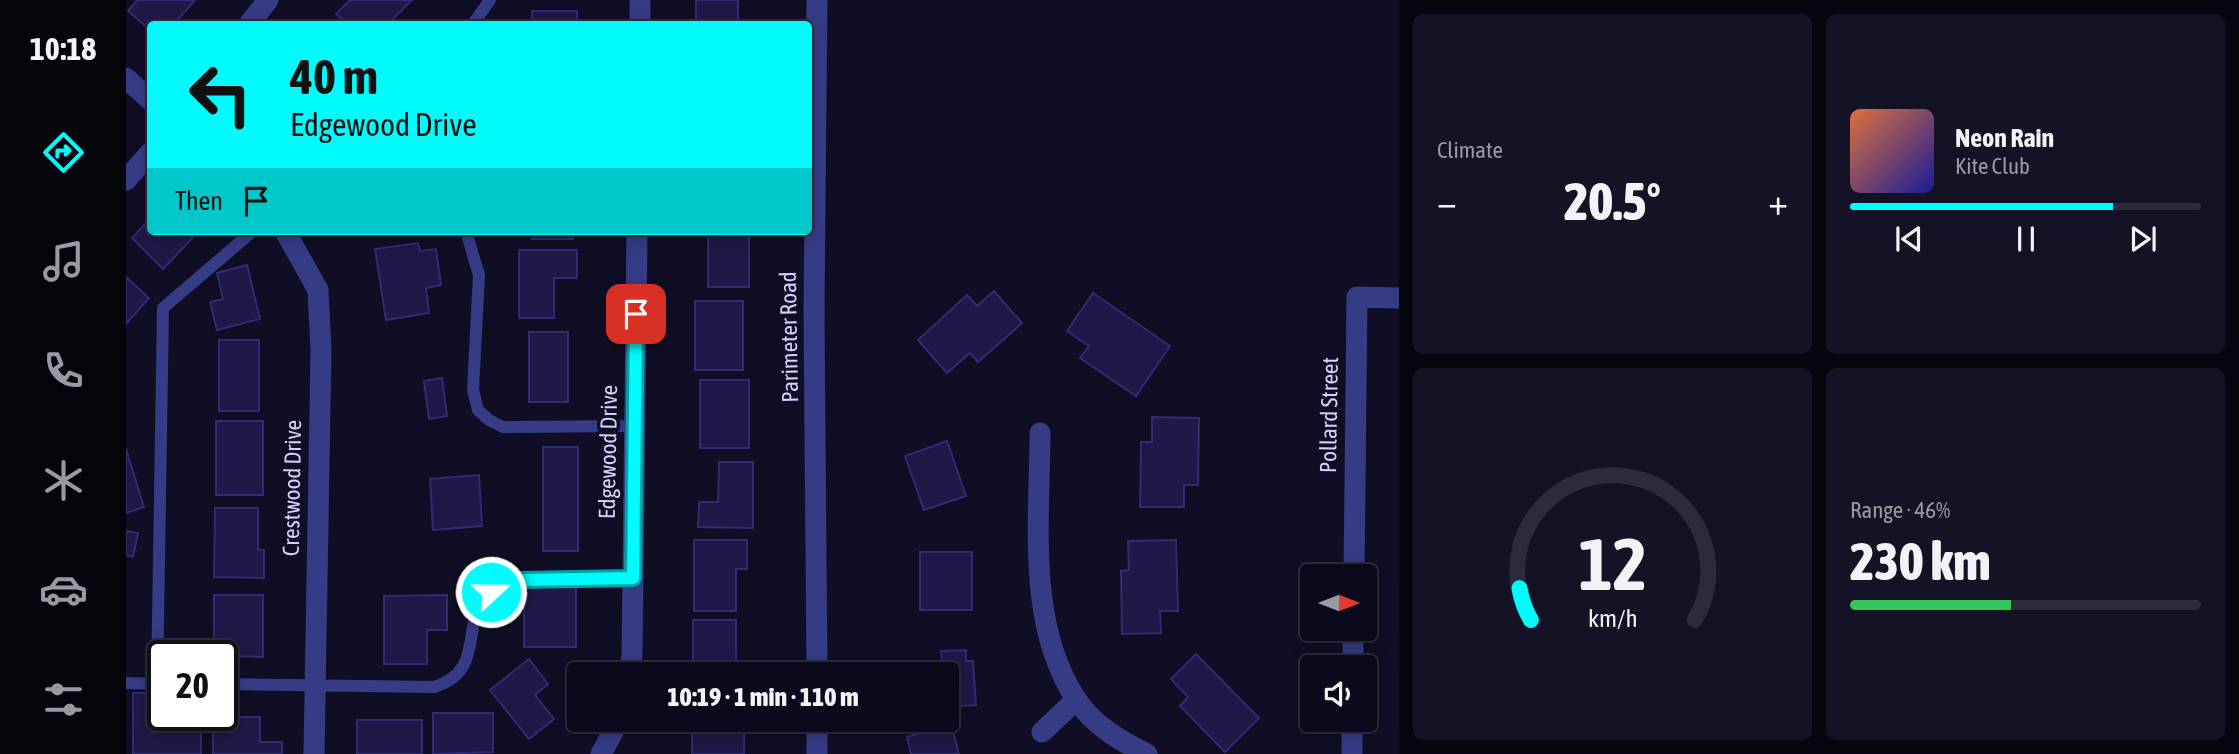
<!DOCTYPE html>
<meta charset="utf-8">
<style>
:root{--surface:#0b0a1c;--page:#141325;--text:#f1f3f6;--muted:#9a9aa3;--line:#2b2b3b;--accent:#00fbfd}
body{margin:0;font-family:"Asap Condensed",sans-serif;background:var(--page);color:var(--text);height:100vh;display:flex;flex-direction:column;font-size:26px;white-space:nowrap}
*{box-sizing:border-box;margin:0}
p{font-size:23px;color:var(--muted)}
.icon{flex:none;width:38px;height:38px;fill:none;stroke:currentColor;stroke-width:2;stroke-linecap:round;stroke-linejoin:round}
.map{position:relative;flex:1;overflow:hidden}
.details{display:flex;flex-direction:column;gap:14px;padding:14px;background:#06060f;width:840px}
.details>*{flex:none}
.top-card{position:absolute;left:21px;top:21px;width:665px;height:214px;border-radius:7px;box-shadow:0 4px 18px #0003,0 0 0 2px var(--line);background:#00fbfd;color:#111;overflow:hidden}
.needle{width:46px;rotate:90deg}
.tools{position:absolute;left:1174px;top:564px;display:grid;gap:14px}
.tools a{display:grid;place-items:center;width:77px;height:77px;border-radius:7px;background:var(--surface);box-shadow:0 4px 18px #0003,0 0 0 2px var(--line);font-size:35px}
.speed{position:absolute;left:21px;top:640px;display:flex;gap:14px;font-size:35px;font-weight:700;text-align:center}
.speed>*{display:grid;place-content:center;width:91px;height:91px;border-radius:50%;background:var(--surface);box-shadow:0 4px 18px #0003,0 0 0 2px var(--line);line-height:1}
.speed .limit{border:4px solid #111;border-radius:10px;background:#fff;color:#111}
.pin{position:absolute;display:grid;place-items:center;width:60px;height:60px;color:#fff;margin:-30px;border-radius:14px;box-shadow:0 4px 10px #0006}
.me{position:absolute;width:77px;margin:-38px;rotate:69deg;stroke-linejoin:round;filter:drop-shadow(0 0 5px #0008)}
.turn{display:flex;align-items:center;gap:24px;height:147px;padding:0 28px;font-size:32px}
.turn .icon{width:91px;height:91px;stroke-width:2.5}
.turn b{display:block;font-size:49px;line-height:60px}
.then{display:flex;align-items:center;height:66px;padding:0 28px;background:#0003;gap:14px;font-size:26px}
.big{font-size:52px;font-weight:800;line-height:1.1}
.details .card{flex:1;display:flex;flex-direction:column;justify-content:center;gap:10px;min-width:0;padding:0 24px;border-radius:10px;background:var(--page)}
.details .dial{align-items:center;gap:0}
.dial svg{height:182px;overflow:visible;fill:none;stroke:var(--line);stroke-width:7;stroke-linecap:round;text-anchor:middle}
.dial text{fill:var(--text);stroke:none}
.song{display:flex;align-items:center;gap:21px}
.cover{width:84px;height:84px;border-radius:10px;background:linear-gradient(135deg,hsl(20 70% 55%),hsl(240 70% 35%))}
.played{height:7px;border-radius:4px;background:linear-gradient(90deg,var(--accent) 75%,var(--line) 75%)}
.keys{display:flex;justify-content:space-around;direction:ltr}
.heat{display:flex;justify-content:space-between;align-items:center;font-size:38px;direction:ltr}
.charge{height:10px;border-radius:5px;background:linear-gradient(90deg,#34c759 46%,var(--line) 0)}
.details .tiles{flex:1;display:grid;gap:14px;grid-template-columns:repeat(2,1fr)}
.trip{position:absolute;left:441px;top:662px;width:392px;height:70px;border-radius:7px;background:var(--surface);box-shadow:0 4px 18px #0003,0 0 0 2px var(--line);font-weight:800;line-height:70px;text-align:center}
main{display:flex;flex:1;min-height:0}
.dock{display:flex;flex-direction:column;width:126px;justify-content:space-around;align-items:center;background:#04040b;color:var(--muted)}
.dock .icon{width:49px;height:49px}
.dock .on{color:var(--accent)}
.dock b{font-size:32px;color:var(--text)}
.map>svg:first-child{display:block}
.building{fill:#1e1947;stroke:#312a74;stroke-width:2}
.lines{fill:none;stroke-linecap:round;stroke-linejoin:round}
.lane{stroke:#363b86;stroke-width:12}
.street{stroke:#363b86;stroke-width:21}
.route-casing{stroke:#00a3a4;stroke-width:18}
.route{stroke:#00fbfd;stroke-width:12}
.labels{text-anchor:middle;stroke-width:7;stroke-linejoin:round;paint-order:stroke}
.street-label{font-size:23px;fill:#d3d2ff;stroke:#0f0e25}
</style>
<main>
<nav class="dock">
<b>10:18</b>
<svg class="icon on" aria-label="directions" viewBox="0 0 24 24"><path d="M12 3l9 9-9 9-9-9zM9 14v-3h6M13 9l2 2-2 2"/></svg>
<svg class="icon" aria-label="music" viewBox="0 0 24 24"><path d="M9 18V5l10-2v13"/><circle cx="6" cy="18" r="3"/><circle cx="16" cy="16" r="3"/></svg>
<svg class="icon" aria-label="phone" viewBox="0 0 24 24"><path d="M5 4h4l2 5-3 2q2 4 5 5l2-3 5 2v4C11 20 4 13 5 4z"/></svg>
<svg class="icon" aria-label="climate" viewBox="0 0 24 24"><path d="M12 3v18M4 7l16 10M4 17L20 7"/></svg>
<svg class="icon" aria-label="car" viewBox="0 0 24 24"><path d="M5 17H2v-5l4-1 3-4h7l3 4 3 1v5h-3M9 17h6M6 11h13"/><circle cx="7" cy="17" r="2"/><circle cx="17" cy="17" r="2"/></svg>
<svg class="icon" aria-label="filters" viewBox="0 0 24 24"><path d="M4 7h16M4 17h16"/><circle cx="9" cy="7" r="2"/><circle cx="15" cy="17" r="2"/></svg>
</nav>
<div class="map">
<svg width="1273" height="754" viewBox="0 0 1273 754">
<rect width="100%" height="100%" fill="#0f0e25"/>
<!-- building -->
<path class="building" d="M11 0H69L48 24H24V30L2 11Z
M224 0H286L262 24H221L210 14Z
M570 0H612V24H570Z
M406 11H451V24H406Z
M24 219V231H73L37 269 6 238Z
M406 231H447V239H406Z
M582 231H623V287H582Z
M292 243 294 251 310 249 315 285 300 288 303 313 260 320 249 249Z
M393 250H451V278H428V318H393Z
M121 265 134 319 91 330 84 302 97 299 91 273Z
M0 277 23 298 0 324Z
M868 291 896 323 852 362 844 353 821 373 792 340 841 295 851 306Z
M967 293 1044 346 1010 396 954 358 963 346 941 331Z
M569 301H617V370H569Z
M403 332H442V402H403Z
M93 340H133V411H93Z
M316 378 321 416 303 419 298 381Z
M574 380H623V448H574Z
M1026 417 1073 418 1072 485H1058V507H1014L1015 442H1026Z
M90 421H137V495H90Z
M821 441 840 496 798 510 779 456Z
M417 447H452V551H417Z
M0 449 18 507 0 513Z
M593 462H627V528L572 527 573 502H592Z
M353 475 356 526 307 530 304 479Z
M89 508H132V550H138V578L88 577Z
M0 531 12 533 7 557 0 555Z
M568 540H621V569H610V611H568Z
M1050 540 1052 611H1034L1035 633 996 634 995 571 1003 570 1002 541Z
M794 552H846V610H794Z
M398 583H450V647H398Z
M88 595H137V657L88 656Z
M321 595V630H301V664H258V596Z
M567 620H610V674H567Z
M840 650V661H847L850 705 821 707V674H802L801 663 816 662 815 651Z
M1070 654 1133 718 1099 752 1054 706 1062 697 1045 679Z
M403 659 422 684 409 695 428 719 403 739 364 690Z
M7 693H35V721H75V754H7Z
M307 713H367V752L307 754Z
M87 717H134V742H156V754H87Z
M566 719H618V754H566Z
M231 720H296V754H231Z
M825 724 833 754H785L781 737Z"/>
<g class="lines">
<!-- lane -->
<path class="lane" d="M347 24 364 0
M340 231 353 275 347 390 352 410 363 420 377 427 509 426
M0 683 36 684
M31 684 37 308 127 231
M96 684 308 687C374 667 315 596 394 580L507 578"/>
<!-- street -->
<path class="street" d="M691 0 688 312 691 674
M123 24 142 0
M514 24V0
M0 78 24 100
M0 180 24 153
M159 231 192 290 195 350 188 754
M914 433C914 519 900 623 950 699 967 725 994 741 1021 754
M1228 576 1231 297 1273 298
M1227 667V628
M503 674 506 655 511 231
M691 719V754
M916 732 950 700
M475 754 494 719
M1226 754V719"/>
</g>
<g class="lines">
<defs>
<path id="route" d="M365 592 379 583 394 580 507 578 510 314"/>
</defs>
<!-- route casing -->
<use href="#route" class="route-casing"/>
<!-- route -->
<use href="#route" class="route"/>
</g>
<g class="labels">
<!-- street labels -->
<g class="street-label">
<text transform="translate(663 337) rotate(-91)" y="8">Parimeter Road</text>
<text transform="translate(1203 415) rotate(-89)" y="8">Pollard Street</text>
<text transform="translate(482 452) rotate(-89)" y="8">Edgewood Drive</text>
<text transform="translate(166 488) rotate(-89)" y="8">Crestwood Drive</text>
</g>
</g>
</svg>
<div class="tools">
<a><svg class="needle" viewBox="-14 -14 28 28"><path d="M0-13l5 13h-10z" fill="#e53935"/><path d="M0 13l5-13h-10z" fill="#9a9aa3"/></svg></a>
<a><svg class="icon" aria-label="sound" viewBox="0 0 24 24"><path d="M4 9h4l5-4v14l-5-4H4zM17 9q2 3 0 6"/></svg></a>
</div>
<div class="speed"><div class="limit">20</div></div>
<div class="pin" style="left:510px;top:314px;background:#d93025"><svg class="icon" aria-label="arrive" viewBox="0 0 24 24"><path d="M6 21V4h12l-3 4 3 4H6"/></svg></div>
<svg class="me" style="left:365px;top:592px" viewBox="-20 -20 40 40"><circle r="17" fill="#00fbfd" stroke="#fff" stroke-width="3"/><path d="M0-11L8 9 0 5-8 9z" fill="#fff"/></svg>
<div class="trip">10:19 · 1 min · 110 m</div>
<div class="top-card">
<div class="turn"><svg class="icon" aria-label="left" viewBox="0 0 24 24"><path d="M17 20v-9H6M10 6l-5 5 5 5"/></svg><div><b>40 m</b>Edgewood Drive</div></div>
<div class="then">Then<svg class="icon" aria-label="arrive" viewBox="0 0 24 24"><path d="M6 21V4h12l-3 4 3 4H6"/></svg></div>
</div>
</div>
<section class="details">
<div class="tiles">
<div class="card"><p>Climate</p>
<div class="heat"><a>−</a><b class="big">20.5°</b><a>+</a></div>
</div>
<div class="card">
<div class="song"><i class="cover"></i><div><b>Neon Rain</b><p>Kite Club</p></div></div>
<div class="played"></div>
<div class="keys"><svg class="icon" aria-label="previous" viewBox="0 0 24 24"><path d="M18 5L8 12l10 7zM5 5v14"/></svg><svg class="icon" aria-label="pause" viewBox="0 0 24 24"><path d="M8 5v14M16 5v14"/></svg><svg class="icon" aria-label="next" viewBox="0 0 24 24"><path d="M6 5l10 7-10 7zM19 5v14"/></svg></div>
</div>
<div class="card dial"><svg viewBox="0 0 100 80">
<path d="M14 69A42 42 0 1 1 86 69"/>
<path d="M14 69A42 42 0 0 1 9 55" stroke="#00fbfd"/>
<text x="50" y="56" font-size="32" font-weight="700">12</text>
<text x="50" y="72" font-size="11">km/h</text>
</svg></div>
<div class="card"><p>Range · 46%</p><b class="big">230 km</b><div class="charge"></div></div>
</div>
</section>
</main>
